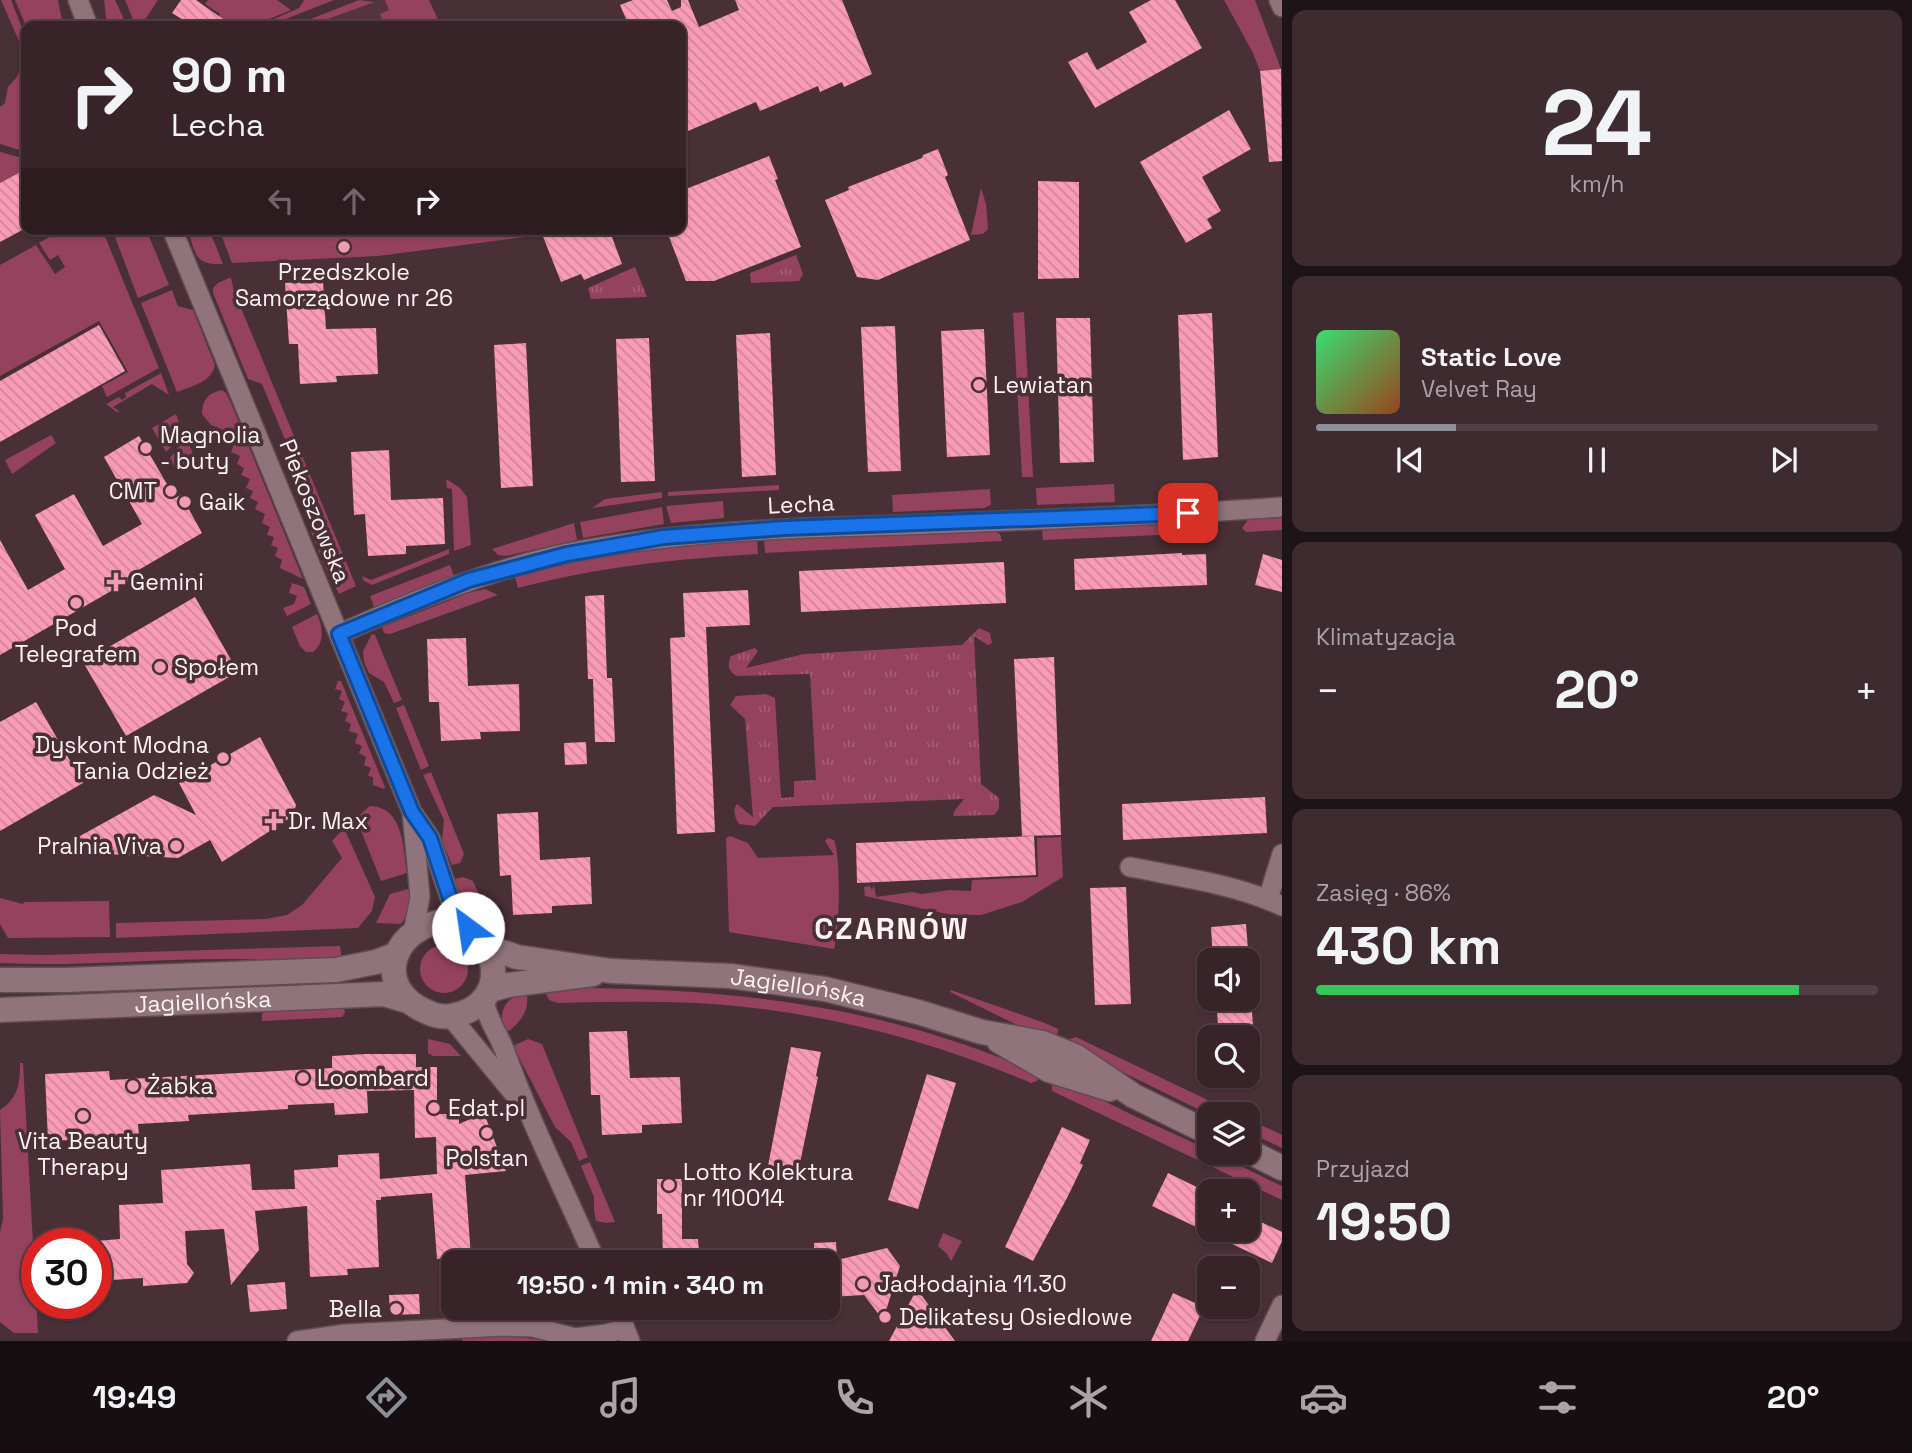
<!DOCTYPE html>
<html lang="pl">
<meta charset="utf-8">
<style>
:root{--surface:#372328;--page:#3e2b30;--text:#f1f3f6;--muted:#aaa4a8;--line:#514045;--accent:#8c9099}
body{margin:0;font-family:"Space Grotesk",sans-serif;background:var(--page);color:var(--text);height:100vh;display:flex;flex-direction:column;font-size:26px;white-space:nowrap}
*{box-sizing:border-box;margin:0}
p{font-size:23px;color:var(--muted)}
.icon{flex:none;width:38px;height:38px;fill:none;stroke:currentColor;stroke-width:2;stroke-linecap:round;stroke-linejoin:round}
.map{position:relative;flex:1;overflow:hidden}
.drawer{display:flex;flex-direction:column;gap:10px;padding:10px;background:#1e1316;width:630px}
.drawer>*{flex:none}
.top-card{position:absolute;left:21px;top:21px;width:665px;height:214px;border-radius:14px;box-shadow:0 2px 5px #0004,0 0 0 2px var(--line);background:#372328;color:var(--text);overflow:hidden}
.fabs{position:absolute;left:1197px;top:948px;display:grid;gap:14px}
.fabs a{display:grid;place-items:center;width:63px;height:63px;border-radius:14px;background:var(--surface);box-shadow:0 2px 5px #0004,0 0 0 2px var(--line);font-size:35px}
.speed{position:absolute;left:21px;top:1228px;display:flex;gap:14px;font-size:35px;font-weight:700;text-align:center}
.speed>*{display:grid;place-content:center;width:91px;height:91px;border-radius:50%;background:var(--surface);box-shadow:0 2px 5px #0004,0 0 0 2px var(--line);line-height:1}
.speed .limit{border:10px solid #d22;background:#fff;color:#111}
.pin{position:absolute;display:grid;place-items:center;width:60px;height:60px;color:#fff;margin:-30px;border-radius:14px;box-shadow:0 4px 10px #0006}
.me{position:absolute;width:77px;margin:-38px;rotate:329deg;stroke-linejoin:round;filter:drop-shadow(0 0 5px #0008)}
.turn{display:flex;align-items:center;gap:24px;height:147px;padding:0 35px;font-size:32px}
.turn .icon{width:91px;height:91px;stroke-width:2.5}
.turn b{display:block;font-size:49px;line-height:60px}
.lanes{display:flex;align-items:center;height:66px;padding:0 35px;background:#0003;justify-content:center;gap:35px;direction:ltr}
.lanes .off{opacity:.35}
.big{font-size:52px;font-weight:700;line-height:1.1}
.drawer .card{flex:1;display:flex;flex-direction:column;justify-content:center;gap:10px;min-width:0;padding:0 24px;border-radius:14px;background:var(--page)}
.drawer .dial{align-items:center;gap:0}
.dial b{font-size:91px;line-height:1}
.song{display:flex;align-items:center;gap:21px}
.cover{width:84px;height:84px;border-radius:10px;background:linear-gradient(135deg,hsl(140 70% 55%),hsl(20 70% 35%))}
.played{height:7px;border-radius:4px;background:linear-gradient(90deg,var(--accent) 25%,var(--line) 25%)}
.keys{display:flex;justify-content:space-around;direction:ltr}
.heat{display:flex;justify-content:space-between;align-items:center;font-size:38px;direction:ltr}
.charge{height:10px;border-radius:5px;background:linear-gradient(90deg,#34c759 86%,var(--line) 0)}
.trip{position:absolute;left:441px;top:1250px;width:399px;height:70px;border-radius:14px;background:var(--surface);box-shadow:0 2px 5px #0004,0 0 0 2px var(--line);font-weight:700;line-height:70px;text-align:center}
.tab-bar{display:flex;height:112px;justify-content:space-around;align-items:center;background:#160e10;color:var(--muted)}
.tab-bar .icon{width:49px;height:49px}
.tab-bar .selected{color:var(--accent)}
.tab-bar b{font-size:32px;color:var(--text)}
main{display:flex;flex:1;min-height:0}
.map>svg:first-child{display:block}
.built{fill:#56343e}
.grass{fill:#94425d}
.park{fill:url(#park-tufts)}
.building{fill:url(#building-back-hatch)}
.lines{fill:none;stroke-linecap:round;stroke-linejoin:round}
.minor-casing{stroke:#604c51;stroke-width:22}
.tertiary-casing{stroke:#604c51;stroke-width:27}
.minor{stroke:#91737b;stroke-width:19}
.tertiary{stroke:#91737b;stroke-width:24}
.route-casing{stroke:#114b97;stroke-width:18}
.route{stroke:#1a73e8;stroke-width:12}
.poi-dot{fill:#f19ab3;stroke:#492f36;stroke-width:2.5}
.labels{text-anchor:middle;stroke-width:7;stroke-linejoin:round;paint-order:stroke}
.poi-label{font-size:23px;fill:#fdf2f4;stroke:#492f36;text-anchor:start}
.street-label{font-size:23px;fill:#fdf2f4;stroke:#492f36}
.district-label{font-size:30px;font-weight:bold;letter-spacing:2px;fill:#fdf2f4;stroke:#492f36}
</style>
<main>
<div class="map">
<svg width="1282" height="1341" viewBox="0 0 1282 1341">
<defs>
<pattern id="park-tufts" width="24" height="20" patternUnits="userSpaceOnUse" patternTransform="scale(1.75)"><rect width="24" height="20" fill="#94425d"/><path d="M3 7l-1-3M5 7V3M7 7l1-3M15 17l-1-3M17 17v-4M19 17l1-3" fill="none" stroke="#a45e75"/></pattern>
<pattern id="building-back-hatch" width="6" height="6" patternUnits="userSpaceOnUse" patternTransform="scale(1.75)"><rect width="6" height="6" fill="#f99ab6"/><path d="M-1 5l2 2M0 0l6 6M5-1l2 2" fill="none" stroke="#ce869b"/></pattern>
</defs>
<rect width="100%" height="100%" fill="#492f36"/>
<!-- built -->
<path class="built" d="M380 0H429L441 26H308Z"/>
<!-- grass -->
<path class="grass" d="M1 0H11L26 38V46L22 48Z
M15 0H58L63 26H26Z
M104 0H115L127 26H107Z
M125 0H158L146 18 135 24Z
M208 0H277L291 10 252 26H216L214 24 220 14 205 4Z
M304 0H334L268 26H258L299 8Z
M359 0 375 2 308 26H293Z
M385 0H429L441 26H385L380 14 389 10Z
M1224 0H1255L1281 69 1260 71 1253 53Z
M26 55V152L0 144V107L5 103 8 87 17 77Z
M0 152 26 159V169L0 183Z
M981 188 986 204 988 229 983 234 971 235Z
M63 229H102L159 368 107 397 102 386 128 372 99 321 0 376V265L36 245 55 274 65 267 58 255 50 260 39 243Z
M112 229H146L169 285 138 298Z
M187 229H209L223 264C193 265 197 254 187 229Z
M219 229H522L525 237 378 256 232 263Z
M229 278H231L234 291 356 586 339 594 327 572 311 532 319 522 262 384 248 379 213 293V288L218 283Z
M172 290 178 306 193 310 215 365C212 382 192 386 177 392L141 303Z
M1024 312 1033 477H1022L1013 313Z
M161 373 169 395 152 384 113 407 119 411 118 413 106 404 119 397 122 400 126 397 125 393Z
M222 390 226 393 231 403 303 579 280 568 282 560 275 556 278 548 271 545 274 537 267 535 270 527 262 523 265 514 255 509 258 502 250 498 253 491 246 488 250 479 241 475 244 468 237 464 240 456 231 452 234 444 226 442 230 433 211 425 202 414C202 400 208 393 222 390Z
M176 414C183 432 180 439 166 452L152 428Z
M51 435 56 443 12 474 5 460Z
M186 437 198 466 175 468 170 458Z
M446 479 460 488 467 497 471 545 454 551 452 489 447 488Z
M1114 484 1115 502 1037 505 1036 488Z
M779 485V490L668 496V492Z
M990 489 991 505 984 508 893 512 892 495Z
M662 492V498L592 508 605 499Z
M723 501 724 518 671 523 666 506Z
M662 507 664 524 583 538 580 522Z
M1282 517V530L1246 532 1242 528 1249 518Z
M1194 522 1201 525 1206 533 1043 540 1042 529Z
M574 523 577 540 506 556 498 555 492 549Z
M991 530 1000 534 1002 541 765 553 764 539Z
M757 539 758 554C676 559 598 567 518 588L515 577C595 553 675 545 757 539Z
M449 549V554L372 585 364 581 362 576 371 580Z
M450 565 454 576 374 607 370 596Z
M292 583 304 587 311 604 287 616 283 608 294 604 297 596 289 593Z
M485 589 498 595 390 634 384 633 382 627 468 593Z
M317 614C323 627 325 643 313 652H306L300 646 292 627Z
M372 634 375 635 402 700 394 703 384 682 369 673 364 662 363 651Z
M338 681H341L385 787 384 789 373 785V777L368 776 371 768 364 765 366 757 359 753 362 746 355 743 358 734 349 731 351 724 345 721 348 713 341 711 345 702 339 699 342 691 335 689Z
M404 705 429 766 421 770 396 708Z
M431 772 464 854 460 863 452 865 442 841 444 820 423 775Z
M370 806C404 807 403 848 407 873L381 881 356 818Z
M344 828 375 897 372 911 358 928 116 938V923L266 919 287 915 302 905 342 858 332 841Z
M730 836 748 843 758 858 834 855 825 841 828 838 834 840C841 856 840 930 834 949L729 932 726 838Z
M1061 837 1063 877 1022 902 981 915H952L865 896 864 887 870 886 872 890 874 885 876 897 912 892 922 894 949 890 971 891 972 880 1038 877 1037 838Z
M463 877 473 881 497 935 463 904 452 884 455 879Z
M408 889 411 890C411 903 409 914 401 924L376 923 390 894Z
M0 898 23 904 24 902 109 901 110 937 8 938 0 924Z
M420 969a24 24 0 1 1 48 0a24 24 0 1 1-48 0Z
M340 946 342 961C308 964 275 960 241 959 160 958 80 967 0 963V954L45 955Z
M590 988C750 990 892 1009 1040 1074L1037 1081 1031 1083C925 1038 811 1009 696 1003 650 1001 604 1002 558 1003L549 1000 545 992 547 990Z
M951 990 1045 1023 1058 1029 1057 1039 1017 1025 950 992Z
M527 994C529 1011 522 1020 509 1031L502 1030C500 1009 505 996 527 994Z
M344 1007 345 1013 342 1017 262 1021V1014L267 1009Z
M1076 1037 1239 1115H1210L1069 1046 1070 1039Z
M428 1039 450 1044 461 1056H433L428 1053Z
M528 1039 542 1044 588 1157 579 1161 571 1142 555 1127 513 1046Z
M20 1063H23L38 1333H14L0 1322V1232L3 1219 0 1110C18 1098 20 1084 20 1063Z
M1052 1081C1084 1089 1111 1105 1141 1119 1190 1140 1234 1163 1282 1186V1200L1052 1091Z
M1248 1119 1282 1135V1148L1248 1132Z
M590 1162 615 1222 606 1223 596 1221 594 1211V1197L581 1166Z
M943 1233 962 1241 951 1261 947 1254 938 1246Z
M501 1335 550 1341H462L463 1337Z"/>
<!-- park -->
<path class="park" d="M796 255 803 274 799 281 751 283 750 273Z
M635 267 647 297 591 299 588 288Z
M979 628 990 633 992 643 988 645 974 636 981 784 999 798V809L994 815 953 816 955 810 964 799 773 807 755 826 739 824C735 818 732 809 737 804L753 817 745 719 730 705 736 696 766 694 775 698 781 798 794 797V781L816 780 810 674 737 676C728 672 727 664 731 656L755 648 758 651 746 668 804 654 962 645Z"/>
<!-- building -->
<path class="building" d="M181 0H196L233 26H193L172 13Z
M633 0H667L672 11 681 7V0H688L699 27 739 10 735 0H842L872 74 844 87 842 82 820 92 818 86 760 111 756 102 681 134V26H629L620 5Z
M1151 0H1175L1202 48 1095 108 1068 62 1087 52 1097 70 1147 42 1129 12Z
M1281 69 1282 161 1269 162 1260 71Z
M1229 110 1251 149 1202 177 1221 211 1207 219 1212 228 1186 243 1140 162Z
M938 149 948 175 945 177 970 240 878 280 857 277 825 200 849 190 848 187 922 158 923 155Z
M769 156 778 179 775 180 801 247 714 281H686L666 229H681V191Z
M26 169V228L0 242V183Z
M1038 181 1079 182V278L1038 279Z
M540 229H609L622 264 584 280 581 274 561 282Z
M323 281 326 329 376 328 378 374 336 376 337 382 300 384 298 344H289L285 283Z
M1212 313 1218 457 1183 460 1178 315Z
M1056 318H1090L1094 462 1060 463Z
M99 325 125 371 0 442V381Z
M895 326 901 471 868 472 861 327Z
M984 329 990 455 947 457 941 331Z
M770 333 776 475 742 477 736 335Z
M649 338 655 481 621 482 616 339Z
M526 343 533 486 501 488 494 345Z
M139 436 175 498 181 495 202 533 130 575 132 579 0 655V540L28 590 65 569 35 515 74 494 103 546 142 524 104 457Z
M389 450 391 500 443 498 445 544 406 546V554L368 556 365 514 354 515 351 452Z
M1182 553V555L1206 554 1207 585 1075 590 1074 559Z
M1263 554 1282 560V592L1255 585Z
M1004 562 1006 603 801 612 799 571Z
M748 590 750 625 706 627 715 832 677 834 670 638 685 637 683 593Z
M604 595 607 678H612L615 742H595L593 679H588L585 596Z
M195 597 238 672 126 736 83 662Z
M466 638 468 686 519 684 520 731 480 732 481 739 441 741 439 702H429L427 639Z
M1054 657 1061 835 1022 836 1014 659Z
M36 702 83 783 0 831V722Z
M260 737 296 805 293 816 222 862 210 840 178 858 53 851 154 795 196 815 179 783Z
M586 742 587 764 565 765 564 743Z
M1265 797 1267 833 1123 840 1122 804Z
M538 812 540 860 590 857 592 904 552 906V913L513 915 511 875 500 876 497 814Z
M1034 836 1036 875 857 883 856 843Z
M1126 887 1131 1004 1095 1005 1090 888Z
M1246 924 1249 961H1213L1211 927Z
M1216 999H1251L1254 1038H1219Z
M627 1031 630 1078 680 1077 682 1123 642 1125V1133L602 1135 600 1095H591L589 1032Z
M791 1047 821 1052 816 1076 818 1077 796 1182 766 1176Z
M365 1054H416V1067H437V1114H459V1124L484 1113 506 1171 465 1175 471 1257 437 1259 432 1193 381 1197V1200H376L379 1267 347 1269 348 1275 310 1277 307 1206 255 1211 259 1250 231 1285 224 1229 185 1231 187 1264 194 1273 187 1283 143 1286V1278L96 1281V1241L120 1239 119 1205 163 1203 161 1170 250 1164 252 1190 295 1189 294 1170 338 1167V1155L379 1153 380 1179 437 1174 436 1137 415 1138 414 1090 367 1091 368 1113 335 1115 334 1103 288 1105V1109L188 1115 189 1121 138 1124 139 1137 48 1141 45 1074 109 1071 110 1080 332 1068V1056Z
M927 1074 956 1083 918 1209 888 1200Z
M1062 1127 1090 1140 1080 1163 1083 1165 1067 1198 1033 1261 1005 1247Z
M1168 1173 1209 1193V1230H1248V1216L1282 1232V1241L1272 1263 1152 1206Z
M657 1179H682V1239H698L700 1262H663L662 1214H657Z
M836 1242 837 1260 887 1248 900 1266 883 1320 864 1295 828 1297V1262H831H814V1243Z
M285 1282 287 1309 250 1312 247 1285Z
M917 1289 955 1341H889Z
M1173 1293 1204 1307 1188 1341H1151Z
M419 1294 420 1314 390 1315 389 1295Z"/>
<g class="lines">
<defs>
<path id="minor" d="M78 0 88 26
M1279 0 1282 7
M172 229 412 812 430 838 450 898 468 928
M339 634C413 601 488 570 568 553 678 531 789 528 901 525 1028 520 1155 516 1282 507
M412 812 420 897 413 933
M1130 867C1180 877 1235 884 1282 906
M1268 899 1282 854
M484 999C486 1017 497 1032 504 1049 530 1122 565 1191 596 1262
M450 1016 515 1095
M616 1307 630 1341
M297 1341 346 1334 504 1326 533 1327 575 1338 606 1334 625 1328
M1265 1341 1282 1305"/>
<g id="tertiary">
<path d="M439 922C502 924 515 1006 451 1016 442 1018 433 1015 425 1011 375 989 389 932 439 922Z"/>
<path id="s1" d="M487 947 517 957 611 971 730 976 825 989 918 1012 982 1032 1043 1043 1075 1056 1134 1096 1209 1133"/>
<path d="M0 980H66L336 970 376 962 395 955"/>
<path d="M490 990 508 985 593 974"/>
<path id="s2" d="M0 1010 384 994 404 1000"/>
<path d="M999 1041 1049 1070 1110 1089"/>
<path d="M1248 1151 1282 1168"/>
</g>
</defs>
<!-- minor casing -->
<use href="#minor" class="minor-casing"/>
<!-- tertiary casing -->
<use href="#tertiary" class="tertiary-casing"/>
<!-- minor -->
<use href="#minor" class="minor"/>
<!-- tertiary -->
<use href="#tertiary" class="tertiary"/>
</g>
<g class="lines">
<defs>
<path id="route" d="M468 928 450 898 430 838 412 812 339 634 469 580 567 554 664 537 785 528 1188 513"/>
</defs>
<!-- route casing -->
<use href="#route" class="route-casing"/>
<!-- route -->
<use href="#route" class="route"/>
</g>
<!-- markers -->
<g class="poi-dot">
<circle cx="344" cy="247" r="7"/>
<circle cx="979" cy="385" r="7"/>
<circle cx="146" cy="448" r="7"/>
<circle cx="171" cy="491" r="7"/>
<circle cx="185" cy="502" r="7"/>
<path d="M112.5 571.5h7v7h7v7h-7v7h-7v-7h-7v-7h7z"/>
<circle cx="76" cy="603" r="7"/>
<circle cx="160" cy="667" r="7"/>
<circle cx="223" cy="758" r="7"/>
<path d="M270.5 810.5h7v7h7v7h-7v7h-7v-7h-7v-7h7z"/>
<circle cx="176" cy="846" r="7"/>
<circle cx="303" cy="1078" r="7"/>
<circle cx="133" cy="1086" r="7"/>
<circle cx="434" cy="1108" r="7"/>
<circle cx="83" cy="1116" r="7"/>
<circle cx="487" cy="1133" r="7"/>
<circle cx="669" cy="1185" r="7"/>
<circle cx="863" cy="1284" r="7"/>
<circle cx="396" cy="1309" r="7"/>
<circle cx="885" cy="1317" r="7"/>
</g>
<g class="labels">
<!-- poi labels -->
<g class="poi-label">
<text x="344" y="280" text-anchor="middle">Przedszkole<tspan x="344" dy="26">Samorządowe nr 26</tspan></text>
<text x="993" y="393">Lewiatan</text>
<text x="160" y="443">Magnolia<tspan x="160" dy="26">- buty</tspan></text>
<text x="157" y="499" text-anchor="end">CMT</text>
<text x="199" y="510">Gaik</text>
<text x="130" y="590">Gemini</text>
<text x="76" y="636" text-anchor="middle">Pod<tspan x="76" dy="26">Telegrafem</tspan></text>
<text x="174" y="675">Społem</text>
<text x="209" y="753" text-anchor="end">Dyskont Modna<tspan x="209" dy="26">Tania Odzież</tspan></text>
<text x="288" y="829">Dr. Max</text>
<text x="162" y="854" text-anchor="end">Pralnia Viva</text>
<text x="317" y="1086">Loombard</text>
<text x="147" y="1094">Żabka</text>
<text x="448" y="1116">Edat.pl</text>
<text x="83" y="1149" text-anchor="middle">Vita Beauty<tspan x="83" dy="26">Therapy</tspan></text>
<text x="487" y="1166" text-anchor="middle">Polstan</text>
<text x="683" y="1180">Lotto Kolektura<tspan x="683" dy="26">nr 110014</tspan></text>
<text x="877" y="1292">Jadłodajnia 11.30</text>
<text x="382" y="1317" text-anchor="end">Bella</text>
<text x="899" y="1325">Delikatesy Osiedlowe</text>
</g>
<!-- street labels -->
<g class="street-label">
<text transform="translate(801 504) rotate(-3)" y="8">Lecha</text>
<text transform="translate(315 511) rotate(68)" y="8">Piekoszowska</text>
<text dy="8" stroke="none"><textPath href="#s1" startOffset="315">Jagiellońska</textPath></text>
<text dy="8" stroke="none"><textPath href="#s2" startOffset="203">Jagiellońska</textPath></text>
</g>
<!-- district labels -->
<g class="district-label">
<text x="892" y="939">CZARNÓW</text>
</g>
</g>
</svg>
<div class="fabs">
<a><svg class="icon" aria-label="sound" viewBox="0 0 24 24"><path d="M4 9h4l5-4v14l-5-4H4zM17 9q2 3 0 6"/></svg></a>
<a><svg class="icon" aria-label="search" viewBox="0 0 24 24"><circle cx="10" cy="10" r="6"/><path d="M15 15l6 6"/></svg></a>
<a><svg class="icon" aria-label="layers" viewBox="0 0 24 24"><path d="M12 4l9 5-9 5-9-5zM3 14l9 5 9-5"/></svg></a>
<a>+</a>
<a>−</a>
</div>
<div class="speed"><div class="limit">30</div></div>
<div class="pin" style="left:1188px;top:513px;background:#d93025"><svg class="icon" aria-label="arrive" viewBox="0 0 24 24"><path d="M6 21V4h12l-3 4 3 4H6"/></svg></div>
<svg class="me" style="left:468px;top:928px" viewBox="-20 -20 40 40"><circle r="19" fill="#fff"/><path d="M0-13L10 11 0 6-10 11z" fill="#1a73e8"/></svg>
<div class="trip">19:50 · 1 min · 340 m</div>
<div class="top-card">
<div class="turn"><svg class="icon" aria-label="right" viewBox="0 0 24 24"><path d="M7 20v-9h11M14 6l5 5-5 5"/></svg><div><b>90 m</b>Lecha</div></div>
<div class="lanes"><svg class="icon off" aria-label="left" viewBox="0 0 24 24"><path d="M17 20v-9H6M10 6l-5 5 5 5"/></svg><svg class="icon off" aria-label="ahead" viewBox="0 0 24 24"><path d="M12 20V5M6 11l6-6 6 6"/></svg><svg class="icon" aria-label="right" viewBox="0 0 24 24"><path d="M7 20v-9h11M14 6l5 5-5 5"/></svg></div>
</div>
</div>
<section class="drawer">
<div class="card dial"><b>24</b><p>km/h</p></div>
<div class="card">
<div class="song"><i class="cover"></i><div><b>Static Love</b><p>Velvet Ray</p></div></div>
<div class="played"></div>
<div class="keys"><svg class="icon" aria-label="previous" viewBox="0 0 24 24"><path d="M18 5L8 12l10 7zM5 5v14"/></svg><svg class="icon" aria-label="pause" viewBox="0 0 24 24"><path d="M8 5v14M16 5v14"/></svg><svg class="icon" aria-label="next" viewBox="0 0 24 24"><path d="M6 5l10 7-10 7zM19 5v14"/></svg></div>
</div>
<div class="card"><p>Klimatyzacja</p>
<div class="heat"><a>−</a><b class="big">20°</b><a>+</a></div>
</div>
<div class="card"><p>Zasięg · 86%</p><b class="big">430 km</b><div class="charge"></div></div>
<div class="card"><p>Przyjazd</p><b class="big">19:50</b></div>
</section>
</main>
<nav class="tab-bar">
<b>19:49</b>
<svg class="icon selected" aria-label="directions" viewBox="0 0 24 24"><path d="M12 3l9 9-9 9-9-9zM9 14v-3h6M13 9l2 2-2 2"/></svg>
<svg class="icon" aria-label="music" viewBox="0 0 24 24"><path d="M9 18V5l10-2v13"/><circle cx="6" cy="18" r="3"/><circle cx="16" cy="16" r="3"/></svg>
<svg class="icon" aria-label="phone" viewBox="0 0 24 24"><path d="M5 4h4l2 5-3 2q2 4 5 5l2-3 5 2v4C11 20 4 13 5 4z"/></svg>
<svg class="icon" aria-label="climate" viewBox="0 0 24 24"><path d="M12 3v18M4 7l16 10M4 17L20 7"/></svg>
<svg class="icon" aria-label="car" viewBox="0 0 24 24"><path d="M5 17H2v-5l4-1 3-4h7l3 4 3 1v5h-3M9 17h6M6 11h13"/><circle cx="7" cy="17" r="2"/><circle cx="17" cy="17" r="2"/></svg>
<svg class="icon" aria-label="filters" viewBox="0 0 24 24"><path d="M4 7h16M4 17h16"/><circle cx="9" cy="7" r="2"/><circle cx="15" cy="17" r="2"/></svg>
<b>20°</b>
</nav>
